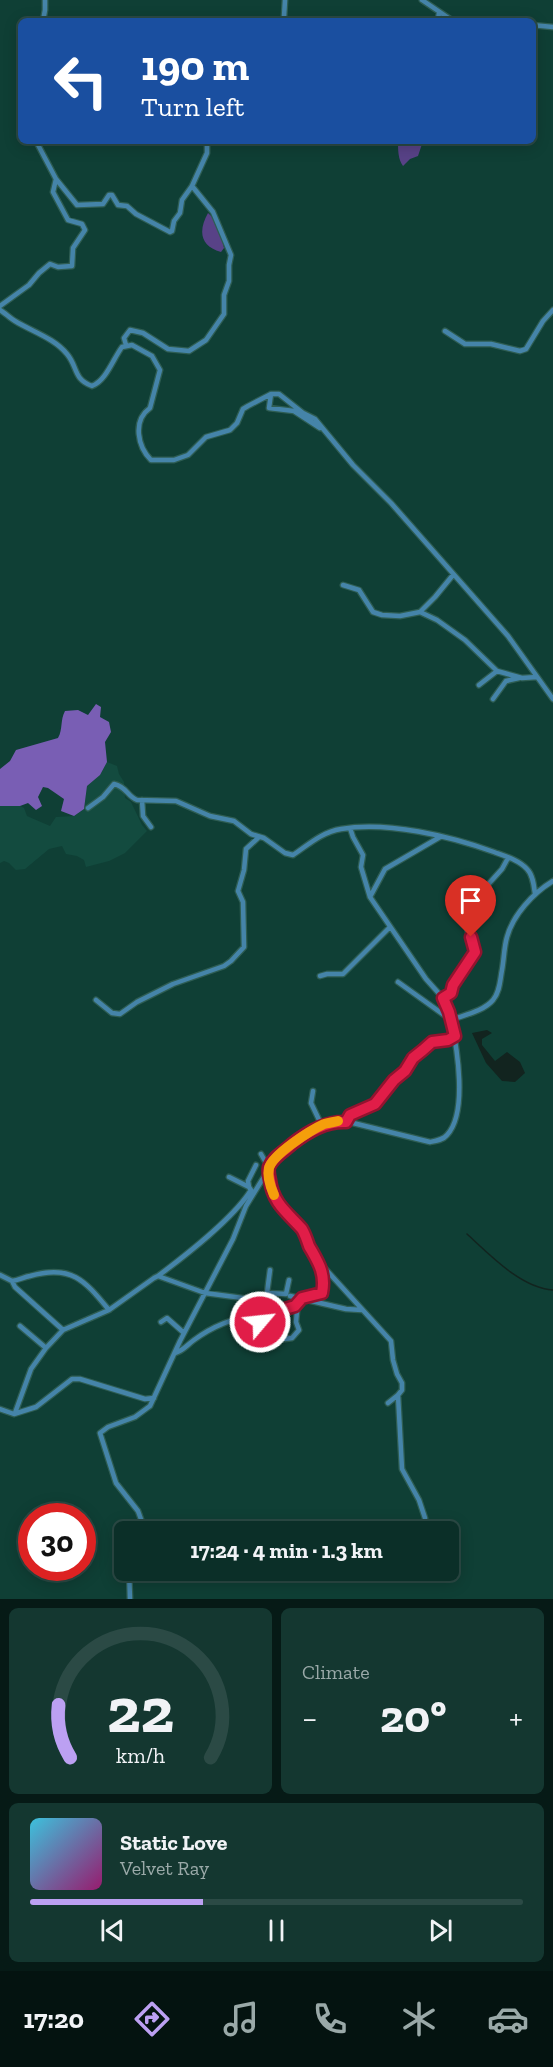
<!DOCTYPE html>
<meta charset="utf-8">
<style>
:root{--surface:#0b2f28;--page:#143730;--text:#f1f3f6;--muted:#9aa9a8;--line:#2b4a45;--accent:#bca0f2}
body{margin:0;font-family:"Zilla Slab",serif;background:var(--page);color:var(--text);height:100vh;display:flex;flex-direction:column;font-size:22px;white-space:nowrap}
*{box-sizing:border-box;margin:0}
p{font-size:20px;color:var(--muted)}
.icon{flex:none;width:33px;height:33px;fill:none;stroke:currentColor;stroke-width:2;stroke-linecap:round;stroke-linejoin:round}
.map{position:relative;height:1599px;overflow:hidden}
.panel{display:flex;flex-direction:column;gap:9px;padding:9px;background:#061a16;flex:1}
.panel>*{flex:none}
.guide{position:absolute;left:18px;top:18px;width:518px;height:126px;border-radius:9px;box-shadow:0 3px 15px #0003,0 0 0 2px var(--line);background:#1a4fa0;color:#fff;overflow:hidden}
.speed{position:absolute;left:18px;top:1503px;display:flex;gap:12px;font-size:30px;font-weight:700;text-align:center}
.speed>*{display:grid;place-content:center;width:78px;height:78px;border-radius:50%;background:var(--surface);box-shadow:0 3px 15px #0003,0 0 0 2px var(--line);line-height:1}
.speed .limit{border:9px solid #d22;background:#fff;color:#111}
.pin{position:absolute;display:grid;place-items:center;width:51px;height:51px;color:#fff;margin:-62px -26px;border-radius:50% 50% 50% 0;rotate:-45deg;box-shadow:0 0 6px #0007}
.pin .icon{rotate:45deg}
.me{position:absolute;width:66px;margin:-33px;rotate:62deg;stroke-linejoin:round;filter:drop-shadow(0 0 4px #0008)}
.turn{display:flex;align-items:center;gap:21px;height:126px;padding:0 24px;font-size:27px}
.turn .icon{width:78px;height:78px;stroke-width:2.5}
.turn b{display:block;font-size:42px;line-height:51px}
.big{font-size:45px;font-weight:700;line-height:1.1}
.panel .card{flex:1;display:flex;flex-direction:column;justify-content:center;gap:9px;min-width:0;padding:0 21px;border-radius:9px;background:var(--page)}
.panel .dial{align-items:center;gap:0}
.dial svg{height:156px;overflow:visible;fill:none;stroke:var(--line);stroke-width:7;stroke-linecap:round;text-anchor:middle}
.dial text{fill:var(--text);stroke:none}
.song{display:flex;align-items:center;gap:18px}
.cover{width:72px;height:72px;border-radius:9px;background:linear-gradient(135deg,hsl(190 70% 55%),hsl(320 70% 35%))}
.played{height:6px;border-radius:3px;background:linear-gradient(90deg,var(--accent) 35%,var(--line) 35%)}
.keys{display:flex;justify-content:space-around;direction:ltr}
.heat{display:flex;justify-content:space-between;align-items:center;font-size:33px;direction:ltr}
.panel .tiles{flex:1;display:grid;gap:9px;grid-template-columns:1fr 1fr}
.card:last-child{grid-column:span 2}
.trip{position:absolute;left:114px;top:1521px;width:345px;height:60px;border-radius:9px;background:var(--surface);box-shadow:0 3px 15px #0003,0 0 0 2px var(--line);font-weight:700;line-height:60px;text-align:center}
.menu{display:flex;height:96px;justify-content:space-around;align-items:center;background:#041310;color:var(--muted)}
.menu .icon{width:42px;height:42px}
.menu .active{color:var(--accent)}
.menu b{font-size:27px;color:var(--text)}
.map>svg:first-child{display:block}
.built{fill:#134b3f}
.green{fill:#584287}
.forest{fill:#795eb4}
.water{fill:#12241f}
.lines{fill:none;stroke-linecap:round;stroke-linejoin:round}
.stream{stroke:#12241f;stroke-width:1.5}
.minor-casing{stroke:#2e5d53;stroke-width:7}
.minor{stroke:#4584a9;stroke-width:4.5}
.route-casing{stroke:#92132f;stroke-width:15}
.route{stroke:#e11d48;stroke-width:10}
.slow{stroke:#f59e0b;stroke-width:10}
</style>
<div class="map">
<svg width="553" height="1599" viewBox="0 0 553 1599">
<rect width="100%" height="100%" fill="#0f3f35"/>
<!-- built -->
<path class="built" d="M107 762 117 766 119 774 124 782 125 798 131 802 142 825 147 831 125 853 109 861 86 867 84 860 77 856 66 854 62 846 49 849 25 869 16 870 9 863 4 861 0 863V806H20L24 808 27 816 50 826 56 817 74 816 84 809 87 786 100 775Z"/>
<!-- green -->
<path class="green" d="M398 141H420L422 144 418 156 410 159 403 166C398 159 398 150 398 141Z
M208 213C217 220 222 238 224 248L221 252C200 246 198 231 208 213Z"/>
<!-- forest -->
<path class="forest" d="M96 704 101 707 100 717 109 722 111 732 105 742 107 762 100 775 87 786 84 809 74 816 61 811 64 799 48 788 43 787 38 797 42 806 36 810 28 803 20 806H0V769L10 761 16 750 58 738C63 729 60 720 65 711L78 710 88 715Z"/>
<!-- water -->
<path class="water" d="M487 1030 492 1033 482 1039V1045L495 1061 507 1052 520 1062 525 1073 515 1082 502 1081 486 1063 472 1033Z"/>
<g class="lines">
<!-- stream -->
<path class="stream" d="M467 1234C490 1255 521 1288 553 1290"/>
<defs>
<path id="minor" d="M422 0 453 21
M43 21 45 10V0
M281 21 284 17 285 0
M438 21 439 12
M532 25 553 27
M56 179 77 205 103 204 109 195H112L118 205 127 206 136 214 170 232 172 231 174 221 180 213 182 200 192 186 207 153V141
M0 306 29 285 39 273 50 264 58 267 72 266 73 248 85 230 82 224 68 220 53 192 56 179 36 141
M0 310C5 313 10 318 15 321 33 332 54 338 67 354 78 367 73 379 92 386 106 381 113 359 122 347L132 345 152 356 160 370 150 408C132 421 138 447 151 460H174L188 455 206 437 230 430 237 423 243 409 248 406 271 394H279L303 413 315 419 353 465 391 503 508 636 553 699
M445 331 465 344H491L520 351 526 349 543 321 553 310
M126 345 124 338 130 330 143 333 168 349 189 351 206 340 224 314V295L229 281V265L231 255 213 212 192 186
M271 394 269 408 294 411 320 428
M343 585 359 590 373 612 382 615 400 616 420 612 437 620 465 640 497 671 522 678 537 677
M420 612 435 597 453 575
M479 685 497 671
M493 699 506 681 519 678
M142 800 143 816 151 827
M88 808 103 797 114 784C127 787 127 796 137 800L176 801 210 816 234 821 251 834 264 838 285 853 293 855C308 845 322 832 341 829 387 821 450 836 494 852 505 856 519 860 527 869 533 875 534 886 535 894
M350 828 353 837 363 855 361 867 370 897 426 979 443 998 451 1020
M370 897 385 869 440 837
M320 976 327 974H343L390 927
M398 982 451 1020
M443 998 451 993 453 985 475 952 468 932 465 910 502 869 508 858
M96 1000 112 1013 120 1014 137 1002 173 984 224 966 231 961 244 947 243 902 238 891 244 870 246 849 259 837
M313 1091 311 1103 322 1126
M346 1122C352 1110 367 1112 377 1103 391 1091 401 1069 414 1056 419 1052 427 1044 433 1042 441 1039 447 1041 455 1036
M261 1154 269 1168
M269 1171 271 1187 277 1202 288 1217 303 1231 308 1244 320 1263 391 1341 393 1360 397 1374 402 1383V1390L398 1395 388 1403
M229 1177 249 1187 252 1192
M249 1187 248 1181 256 1165
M0 1275 12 1281C19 1280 24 1277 30 1276 72 1264 85 1281 109 1310L154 1278 158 1276 205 1293 265 1301 267 1293 286 1294 289 1280
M158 1276C186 1255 233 1219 251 1190
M12 1281 15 1287 63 1330
M267 1293 270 1270
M290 1296 346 1309 362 1310
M246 1299 245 1313 254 1315 264 1309 265 1301
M259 1318 267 1319 281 1310 295 1306 302 1298 322 1293 324 1285 320 1263
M161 1322 167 1318 184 1333
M20 1326 46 1348
M258 1327 266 1331 278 1329
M285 1339 292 1338 299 1330 296 1322 297 1311 295 1306
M175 1353C183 1351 187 1345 194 1340 213 1326 233 1318 256 1315L259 1318V1325L253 1335
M398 1395 402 1469 419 1500 425 1518
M0 1409 14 1414 36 1407 72 1379H80L145 1399 154 1398
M15 1413 31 1369 46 1348 63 1330 109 1310
M141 1532 142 1522 138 1511 116 1483 100 1433 108 1427 135 1417 150 1406 180 1341 233 1239 246 1206 275 1159 296 1141 324 1124 338 1121 349 1122 430 1142C436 1141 443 1140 447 1135 468 1113 457 1047 451 1020 464 1015 484 1011 493 1000 500 992 500 980 502 970 504 959 504 947 507 937 513 915 533 893 553 881
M129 1570 130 1599"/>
</defs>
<!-- minor casing -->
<use href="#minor" class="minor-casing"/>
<!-- minor -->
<use href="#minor" class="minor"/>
</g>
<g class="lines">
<defs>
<path id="route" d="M260 1322 259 1318 267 1320 282 1310 295 1306 302 1298 322 1293C326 1273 318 1262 309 1246 307 1240 305 1234 302 1229 288 1213 273 1204 270 1180 269 1176 268 1171 269 1167 273 1157 285 1151 292 1144 307 1132 326 1121 346 1122L350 1115 375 1104 394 1080 405 1071 413 1058 423 1050 432 1042 448 1040 455 1036 449 1012 443 998 451 993 453 985 475 952 471 937"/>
</defs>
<!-- route casing -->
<use href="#route" class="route-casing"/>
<!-- route -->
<use href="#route" class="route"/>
<!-- slow -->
<path class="slow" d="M274 1195C271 1188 267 1176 269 1168 273 1154 311 1130 324 1124 328 1123 334 1122 338 1121"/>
</g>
</svg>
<div class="speed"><div class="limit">30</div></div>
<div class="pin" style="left:471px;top:937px;background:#d93025"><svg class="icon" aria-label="arrive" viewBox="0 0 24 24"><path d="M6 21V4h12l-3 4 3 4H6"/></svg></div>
<svg class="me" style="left:260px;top:1322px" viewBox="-20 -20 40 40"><circle r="17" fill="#e11d48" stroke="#fff" stroke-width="3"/><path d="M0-11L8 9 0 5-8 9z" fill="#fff"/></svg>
<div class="trip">17:24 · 4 min · 1.3 km</div>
<div class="guide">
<div class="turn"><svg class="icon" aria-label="left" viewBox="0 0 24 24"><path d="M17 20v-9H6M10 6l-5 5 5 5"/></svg><div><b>190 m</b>Turn left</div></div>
</div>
</div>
<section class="panel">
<div class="tiles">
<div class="card dial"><svg viewBox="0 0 100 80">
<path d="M14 69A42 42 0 1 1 86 69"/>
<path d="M14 69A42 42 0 0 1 8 42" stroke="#bca0f2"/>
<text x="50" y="56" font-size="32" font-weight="700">22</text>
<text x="50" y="72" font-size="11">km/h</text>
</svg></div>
<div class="card"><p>Climate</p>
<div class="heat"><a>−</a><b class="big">20°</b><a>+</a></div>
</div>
<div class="card">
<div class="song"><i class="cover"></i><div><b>Static Love</b><p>Velvet Ray</p></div></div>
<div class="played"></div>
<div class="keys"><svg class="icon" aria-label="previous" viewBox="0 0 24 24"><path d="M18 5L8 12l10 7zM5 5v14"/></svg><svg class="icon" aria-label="pause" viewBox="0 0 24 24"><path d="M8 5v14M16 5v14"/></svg><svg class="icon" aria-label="next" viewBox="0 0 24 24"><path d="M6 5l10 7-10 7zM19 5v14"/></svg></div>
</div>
</div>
</section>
<nav class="menu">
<b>17:20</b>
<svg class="icon active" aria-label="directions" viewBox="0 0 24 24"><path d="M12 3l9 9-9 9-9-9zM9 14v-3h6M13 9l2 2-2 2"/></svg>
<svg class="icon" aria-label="music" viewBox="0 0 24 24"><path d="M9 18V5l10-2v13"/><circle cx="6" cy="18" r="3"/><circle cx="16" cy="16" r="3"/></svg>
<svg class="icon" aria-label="phone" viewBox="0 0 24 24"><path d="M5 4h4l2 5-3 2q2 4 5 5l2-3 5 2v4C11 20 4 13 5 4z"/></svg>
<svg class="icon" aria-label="climate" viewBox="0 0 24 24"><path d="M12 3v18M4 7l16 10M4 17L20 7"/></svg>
<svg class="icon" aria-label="car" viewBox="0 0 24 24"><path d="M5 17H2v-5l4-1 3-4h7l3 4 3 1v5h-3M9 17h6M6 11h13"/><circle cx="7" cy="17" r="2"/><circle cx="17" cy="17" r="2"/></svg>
</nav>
